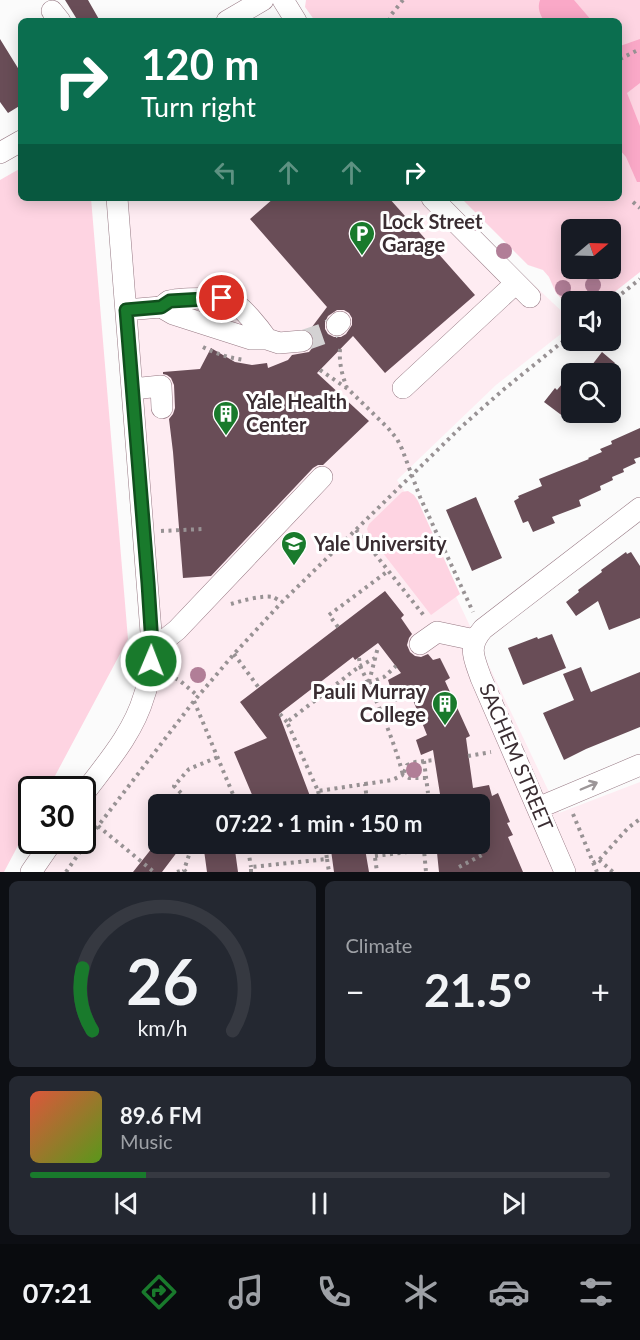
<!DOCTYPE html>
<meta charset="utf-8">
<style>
:root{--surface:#171b24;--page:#242831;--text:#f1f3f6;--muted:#9ea1a6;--line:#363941;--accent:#197a2c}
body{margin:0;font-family:Lato,sans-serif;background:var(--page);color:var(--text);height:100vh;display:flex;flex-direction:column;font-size:22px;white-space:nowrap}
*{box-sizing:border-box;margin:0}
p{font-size:20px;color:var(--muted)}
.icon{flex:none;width:33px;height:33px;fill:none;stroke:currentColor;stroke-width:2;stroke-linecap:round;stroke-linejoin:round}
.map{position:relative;height:872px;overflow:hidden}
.drawer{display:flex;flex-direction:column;gap:9px;padding:9px;background:#0d0f14;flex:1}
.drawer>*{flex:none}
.guide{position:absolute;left:18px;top:18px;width:604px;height:183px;border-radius:9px;box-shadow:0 3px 15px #0003;background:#0b6e4f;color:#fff;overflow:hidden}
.needle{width:39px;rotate:71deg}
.controls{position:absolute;left:561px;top:219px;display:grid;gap:12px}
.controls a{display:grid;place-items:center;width:60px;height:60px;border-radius:9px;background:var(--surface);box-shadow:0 3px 15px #0003;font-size:30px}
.speed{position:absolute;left:18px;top:776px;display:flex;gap:12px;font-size:30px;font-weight:700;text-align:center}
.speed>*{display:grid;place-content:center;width:78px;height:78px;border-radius:50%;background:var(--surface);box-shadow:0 3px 15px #0003;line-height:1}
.speed .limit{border:3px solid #111;border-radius:9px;background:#fff;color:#111}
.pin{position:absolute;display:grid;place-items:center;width:51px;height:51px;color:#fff;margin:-26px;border:3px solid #fff;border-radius:50%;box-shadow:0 2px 6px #0007}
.me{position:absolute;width:66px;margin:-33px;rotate:1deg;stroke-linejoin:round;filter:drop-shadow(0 0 4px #0008)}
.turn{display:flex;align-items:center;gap:21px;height:126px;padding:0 24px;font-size:27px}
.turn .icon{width:78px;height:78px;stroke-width:2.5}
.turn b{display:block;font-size:42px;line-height:51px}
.lanes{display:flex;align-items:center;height:57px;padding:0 24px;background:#0003;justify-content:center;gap:30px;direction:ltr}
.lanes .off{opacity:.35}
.big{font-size:45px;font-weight:700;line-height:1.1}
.drawer .widget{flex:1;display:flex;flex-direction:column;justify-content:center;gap:9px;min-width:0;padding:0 21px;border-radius:9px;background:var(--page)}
.drawer .dial{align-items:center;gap:0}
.dial svg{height:156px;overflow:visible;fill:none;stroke:var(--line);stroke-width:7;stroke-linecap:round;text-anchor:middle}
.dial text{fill:var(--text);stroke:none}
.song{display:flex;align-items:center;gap:18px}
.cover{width:72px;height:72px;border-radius:9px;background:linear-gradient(135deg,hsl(10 70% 55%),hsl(90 70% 35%))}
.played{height:6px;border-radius:3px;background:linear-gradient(90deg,var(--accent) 20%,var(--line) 20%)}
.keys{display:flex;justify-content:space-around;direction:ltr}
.heat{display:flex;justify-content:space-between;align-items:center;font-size:33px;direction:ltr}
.drawer .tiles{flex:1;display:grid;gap:9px;grid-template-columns:1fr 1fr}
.widget:last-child{grid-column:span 2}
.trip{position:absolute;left:148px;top:794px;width:342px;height:60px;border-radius:9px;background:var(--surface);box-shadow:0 3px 15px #0003;font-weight:700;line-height:60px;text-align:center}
.dock{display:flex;height:96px;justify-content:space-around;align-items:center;background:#090b0e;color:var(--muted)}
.dock .icon{width:42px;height:42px}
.dock .active{color:var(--accent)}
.dock b{font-size:27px;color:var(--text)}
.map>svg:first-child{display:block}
.built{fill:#feecf2;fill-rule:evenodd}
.green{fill:#fed4e2;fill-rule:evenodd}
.forest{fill:#faa8c7}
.building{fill:#694d57;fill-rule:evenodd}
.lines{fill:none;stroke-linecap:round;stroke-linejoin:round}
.minor-tunnel{stroke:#d4d2d3;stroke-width:21;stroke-dasharray:21 10;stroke-linecap:butt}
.minor-casing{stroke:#967883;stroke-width:22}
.path{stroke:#989294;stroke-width:4;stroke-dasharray:3 4.5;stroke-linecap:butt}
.minor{stroke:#fff;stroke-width:21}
.tree{fill:#b17e97}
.oneway{stroke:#9c9698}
.route-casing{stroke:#104f1d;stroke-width:15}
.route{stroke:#197a2c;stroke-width:10}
.labels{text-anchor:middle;stroke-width:6;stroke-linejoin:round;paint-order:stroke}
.poi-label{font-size:20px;font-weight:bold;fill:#3a2d32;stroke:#fff;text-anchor:start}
.street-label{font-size:20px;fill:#3a2d32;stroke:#fff}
</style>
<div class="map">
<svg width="640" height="872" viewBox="0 0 640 872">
<rect width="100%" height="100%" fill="#fbfbfb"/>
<!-- built -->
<path class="built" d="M122 198H442L571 320V326L496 385 397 480 410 500 559 813 640 782V872H33L52 840H82V789L148 679ZM159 804H480V843H159Z"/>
<!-- green -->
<path class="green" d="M306 0H640V272L603 301 572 302 571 309 556 293 549 277 543 270 528 265 461 198H620V21H315L305 7ZM572 230H610V268H572Z
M21 168V198H91L128 639 48 789H32L31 821 4 872H0V180Z
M408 491 414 495 418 501 460 594 431 615 369 535 367 529 369 524 402 492Z"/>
<!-- forest -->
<path class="forest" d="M540 0H574L592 21H544C540 14 537 8 540 0Z
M640 39V83L627 93 640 126V182H637L626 157 620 150V46Z"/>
<!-- building -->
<path class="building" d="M65 0H88L100 21H78Z
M0 39 21 73V105L8 113 0 102Z
M274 198H389L475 295 385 373 353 336 317 373 369 421 323 465H318L313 468 211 576 183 578 173 452 169 419 173 414 175 408 174 385 171 378 167 375 163 374V372L200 369 211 348 235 362 252 365 267 363 268 368 288 360 292 355 309 352 313 347 315 340 313 334 309 331 327 307 250 219ZM337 310H344L349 313 352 318V325L346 334 341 337H334L328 334 325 329V322L328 316Z
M602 352 615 363 607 374H585Z
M572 372V423L544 402 555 388 557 390Z
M640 428V457L634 459 636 463 623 469 624 472 612 477 613 480 600 486 601 490 579 500 581 506 552 517 555 523 533 532 528 521 523 523 514 501 519 498 518 496 542 486 539 479 589 459 588 458 602 452 600 449 612 444 611 441Z
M476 497 502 558 472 571 446 510Z
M626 552 627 554 631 552 640 566V618L609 630 598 601 576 616 566 602 579 592 578 590 602 572 601 570Z
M385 591 404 615 401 618 412 634 409 638 407 645 410 652 415 656 421 657 428 654 433 660 440 658 450 678 445 681 470 736 466 738 473 788 489 785 492 796 498 793 510 822 507 823 513 835 508 837 523 872H439L436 843H480V804H431L430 796 440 794 433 750 421 755 416 740 427 735 411 695 395 702 388 680 401 673 378 643 355 660 353 657 279 714 313 804H256L234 752 267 738 240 702Z
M552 634 566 668 523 685 508 648 537 637 538 639Z
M581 667 591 692 640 672V727L586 749 564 760 543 713 574 700 563 674Z
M156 843H184L162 872H133Z
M203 843H234L238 872H207Z
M330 843H364L369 872H334Z"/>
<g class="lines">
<!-- minor-tunnel -->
<path class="minor-tunnel" d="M302 341 325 333 337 325"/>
<defs>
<path id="minor" d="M283 0 296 21
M52 11 60 21
M227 21 263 0
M0 153 21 141
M432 198 530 297
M126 310 161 307 173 314 251 339H267C260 329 242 306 231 301 223 297 178 298 169 301 166 303 164 305 161 307
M337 325 340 322
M267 339 279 343 302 341
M403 388 516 283
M132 389 161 386 162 408
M420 644 437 632 475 640
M152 645 167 638 177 630 322 477
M82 796C105 765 133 734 144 696 150 680 151 662 152 645L117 198
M538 808 640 765
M31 872 53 840
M565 872 481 678C474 658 467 647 483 629L640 508"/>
</defs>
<!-- minor casing -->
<use href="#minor" class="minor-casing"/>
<!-- path -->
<path class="path" d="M389 21 391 15 403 0
M620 59 640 49
M633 202 640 208
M610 303 640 279
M203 347C216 354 230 358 244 360
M340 349C339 363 342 375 347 388
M320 370 348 389 388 428 397 439 402 449 420 497 473 612
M356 530 425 617
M161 531 202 529
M231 604C241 601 262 595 273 597 275 598 280 601 282 602
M338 627 329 615 388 571
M234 654 259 688
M359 658 360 666 375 658
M168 675 179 680 198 696
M369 682 378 647
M369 683 384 677 396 666
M194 701 237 804
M280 714 287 722
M468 756 491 752
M424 761 428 793
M365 784 392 780 403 775 409 778H426
M318 791 321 804
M181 793 174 786 189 769 218 757
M367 801 365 784 318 791 287 722 360 666C377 701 393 737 403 775L407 765 415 762 435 760
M573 814 597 872
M98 826 154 872
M247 843 251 867
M373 843 377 872
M375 856 424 850 426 872
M327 859 329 872
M599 860 613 872
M593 863 599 860 628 828 640 819
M459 867 482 855
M66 872 98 826 194 701 234 654 282 602 461 427 503 390 572 334
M177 872 184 870
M186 872 184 870 193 843
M251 872V867L327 859 325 845"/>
<!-- minor -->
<use href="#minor" class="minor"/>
</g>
<!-- trees -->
<g class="tree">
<circle cx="475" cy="223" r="8"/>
<circle cx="504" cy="251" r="8"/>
<circle cx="593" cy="285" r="8"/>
<circle cx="563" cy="288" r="8"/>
<circle cx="198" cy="675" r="8"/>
<circle cx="414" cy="770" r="8"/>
</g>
<!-- one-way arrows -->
<defs><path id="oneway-shaft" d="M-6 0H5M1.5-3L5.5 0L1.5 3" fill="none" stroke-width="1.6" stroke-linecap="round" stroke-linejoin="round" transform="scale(1.5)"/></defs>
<use class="oneway" href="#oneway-shaft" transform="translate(589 786) rotate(-23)"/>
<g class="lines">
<defs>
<path id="route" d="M151 661 152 645 148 583 126 310 161 307 170 301 222 298"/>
</defs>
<!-- route casing -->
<use href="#route" class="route-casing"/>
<!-- route -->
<use href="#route" class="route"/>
</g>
<!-- icons -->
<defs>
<symbol id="parking-pin" viewBox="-11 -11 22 30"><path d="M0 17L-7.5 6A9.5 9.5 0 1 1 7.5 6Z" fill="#197a2c" stroke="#fff"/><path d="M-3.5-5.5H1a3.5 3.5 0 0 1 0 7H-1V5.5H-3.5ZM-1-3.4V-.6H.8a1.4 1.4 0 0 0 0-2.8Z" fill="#fff"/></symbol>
<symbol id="building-pin" viewBox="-11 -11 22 30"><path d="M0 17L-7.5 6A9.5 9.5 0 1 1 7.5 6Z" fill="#197a2c" stroke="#fff"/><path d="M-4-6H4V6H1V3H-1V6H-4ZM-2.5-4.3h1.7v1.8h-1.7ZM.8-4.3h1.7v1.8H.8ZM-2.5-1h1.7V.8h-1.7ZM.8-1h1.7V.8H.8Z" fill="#fff"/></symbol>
<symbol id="university-pin" viewBox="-11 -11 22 30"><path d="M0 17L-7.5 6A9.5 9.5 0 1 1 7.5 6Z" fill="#197a2c" stroke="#fff"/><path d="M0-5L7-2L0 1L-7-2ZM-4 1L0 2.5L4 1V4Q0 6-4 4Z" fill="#fff"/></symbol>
</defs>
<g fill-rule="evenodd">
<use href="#parking-pin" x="347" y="219" width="30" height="40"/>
<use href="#building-pin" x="211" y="399" width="30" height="40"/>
<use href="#university-pin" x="279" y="529" width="30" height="40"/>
<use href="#building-pin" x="430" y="689" width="30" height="40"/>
</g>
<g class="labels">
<!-- poi labels -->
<g class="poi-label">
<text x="382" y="229">Lock Street<tspan x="382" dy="23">Garage</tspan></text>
<text x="246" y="409">Yale Health<tspan x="246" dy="23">Center</tspan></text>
<text x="314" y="551">Yale University</text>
<text x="426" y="699" text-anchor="end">Pauli Murray<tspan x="426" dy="23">College</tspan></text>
</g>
<!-- street labels -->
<g class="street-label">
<text transform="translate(516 757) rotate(67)" y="7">SACHEM STREET</text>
</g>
</g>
</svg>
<div class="controls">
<a><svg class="needle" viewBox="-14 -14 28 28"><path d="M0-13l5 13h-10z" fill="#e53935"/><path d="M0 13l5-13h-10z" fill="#9ea1a6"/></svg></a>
<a><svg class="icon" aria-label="sound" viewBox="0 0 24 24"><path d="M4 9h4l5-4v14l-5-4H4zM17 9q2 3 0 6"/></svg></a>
<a><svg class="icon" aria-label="search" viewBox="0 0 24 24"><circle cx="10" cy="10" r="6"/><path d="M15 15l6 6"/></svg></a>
</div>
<div class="speed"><div class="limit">30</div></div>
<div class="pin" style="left:222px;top:298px;background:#d93025"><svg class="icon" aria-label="arrive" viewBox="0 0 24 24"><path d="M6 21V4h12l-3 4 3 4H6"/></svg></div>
<svg class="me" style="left:151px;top:661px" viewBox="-20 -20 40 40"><circle r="17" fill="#197a2c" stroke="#fff" stroke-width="3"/><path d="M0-11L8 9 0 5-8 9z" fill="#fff"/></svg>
<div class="trip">07:22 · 1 min · 150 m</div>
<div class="guide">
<div class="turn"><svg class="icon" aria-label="right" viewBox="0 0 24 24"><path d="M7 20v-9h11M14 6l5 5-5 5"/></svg><div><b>120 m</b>Turn right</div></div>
<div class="lanes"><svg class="icon off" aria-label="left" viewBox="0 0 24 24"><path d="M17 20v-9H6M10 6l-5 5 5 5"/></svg><svg class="icon off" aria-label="ahead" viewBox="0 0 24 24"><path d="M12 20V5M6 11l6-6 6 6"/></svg><svg class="icon off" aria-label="ahead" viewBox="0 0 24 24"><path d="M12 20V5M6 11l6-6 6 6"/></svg><svg class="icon" aria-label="right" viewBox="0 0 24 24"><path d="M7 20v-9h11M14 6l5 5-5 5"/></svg></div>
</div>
</div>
<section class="drawer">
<div class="tiles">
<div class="widget dial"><svg viewBox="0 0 100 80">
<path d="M14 69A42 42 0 1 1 86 69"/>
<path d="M14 69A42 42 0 0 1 9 37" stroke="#197a2c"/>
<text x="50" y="56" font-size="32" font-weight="700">26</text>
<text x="50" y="72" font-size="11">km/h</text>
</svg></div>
<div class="widget"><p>Climate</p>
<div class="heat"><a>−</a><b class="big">21.5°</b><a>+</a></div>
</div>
<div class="widget">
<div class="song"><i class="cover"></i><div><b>89.6 FM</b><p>Music</p></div></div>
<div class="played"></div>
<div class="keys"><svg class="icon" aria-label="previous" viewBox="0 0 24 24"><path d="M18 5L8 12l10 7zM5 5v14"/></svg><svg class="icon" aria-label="pause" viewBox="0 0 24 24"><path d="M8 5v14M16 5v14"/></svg><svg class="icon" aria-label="next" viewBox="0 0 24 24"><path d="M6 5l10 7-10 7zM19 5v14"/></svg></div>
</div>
</div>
</section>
<nav class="dock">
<b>07:21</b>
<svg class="icon active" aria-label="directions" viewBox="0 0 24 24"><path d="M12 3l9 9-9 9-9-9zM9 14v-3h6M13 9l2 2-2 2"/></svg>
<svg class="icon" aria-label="music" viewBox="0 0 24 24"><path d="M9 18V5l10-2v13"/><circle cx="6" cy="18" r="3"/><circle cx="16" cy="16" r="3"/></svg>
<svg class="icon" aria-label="phone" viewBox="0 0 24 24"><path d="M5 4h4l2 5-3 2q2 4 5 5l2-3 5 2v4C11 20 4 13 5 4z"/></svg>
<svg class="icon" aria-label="climate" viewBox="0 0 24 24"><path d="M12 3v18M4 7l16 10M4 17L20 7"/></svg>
<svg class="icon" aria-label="car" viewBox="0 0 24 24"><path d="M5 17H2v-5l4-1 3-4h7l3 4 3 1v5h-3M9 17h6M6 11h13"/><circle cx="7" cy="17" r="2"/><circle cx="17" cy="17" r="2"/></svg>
<svg class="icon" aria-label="filters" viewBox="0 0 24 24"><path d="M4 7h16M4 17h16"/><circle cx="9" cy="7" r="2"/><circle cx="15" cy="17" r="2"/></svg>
</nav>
